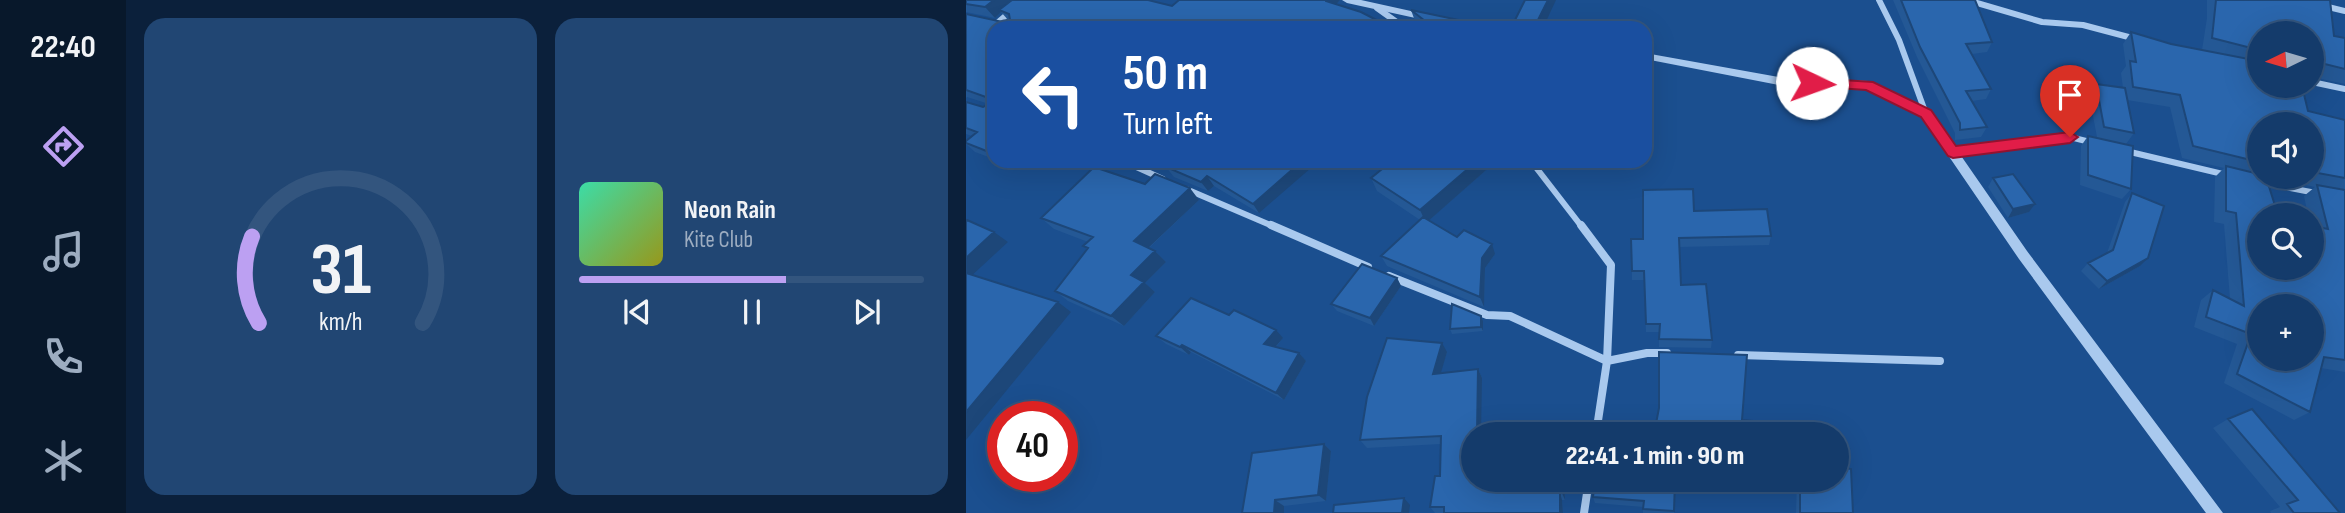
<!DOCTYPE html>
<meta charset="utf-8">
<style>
:root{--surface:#143b6b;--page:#214673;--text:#f1f3f6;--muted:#9dadc1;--line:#33557e;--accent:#bca0f2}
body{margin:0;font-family:"Sofia Sans Condensed",sans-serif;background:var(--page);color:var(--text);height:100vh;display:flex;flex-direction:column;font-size:26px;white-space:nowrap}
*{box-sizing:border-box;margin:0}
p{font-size:23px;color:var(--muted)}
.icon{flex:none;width:38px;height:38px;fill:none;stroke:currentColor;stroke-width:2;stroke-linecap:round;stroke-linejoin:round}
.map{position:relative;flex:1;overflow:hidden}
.panel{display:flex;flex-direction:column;gap:18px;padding:18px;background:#0b203b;width:840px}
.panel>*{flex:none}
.top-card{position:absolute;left:21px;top:21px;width:665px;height:147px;border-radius:21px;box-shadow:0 7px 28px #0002,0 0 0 2px var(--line);background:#1a4fa0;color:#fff;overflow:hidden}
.needle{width:46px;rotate:265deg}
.controls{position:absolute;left:1281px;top:21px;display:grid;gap:14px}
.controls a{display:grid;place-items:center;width:77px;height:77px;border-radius:50%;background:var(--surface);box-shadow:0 7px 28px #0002,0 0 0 2px var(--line);font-size:35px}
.speed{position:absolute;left:21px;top:401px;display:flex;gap:14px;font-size:35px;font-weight:700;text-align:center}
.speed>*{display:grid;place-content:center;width:91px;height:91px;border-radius:50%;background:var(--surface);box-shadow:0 7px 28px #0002,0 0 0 2px var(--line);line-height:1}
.speed .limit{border:10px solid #d22;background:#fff;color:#111}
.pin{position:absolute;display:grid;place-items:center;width:60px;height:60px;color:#fff;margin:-72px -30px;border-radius:50% 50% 50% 0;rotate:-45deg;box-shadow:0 0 7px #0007}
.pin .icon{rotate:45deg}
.me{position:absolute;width:77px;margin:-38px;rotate:93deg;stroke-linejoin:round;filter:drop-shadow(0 0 5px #0008)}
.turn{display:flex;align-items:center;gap:24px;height:147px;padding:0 21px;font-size:32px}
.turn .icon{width:91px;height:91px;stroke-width:2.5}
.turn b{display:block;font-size:49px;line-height:60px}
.panel .widget{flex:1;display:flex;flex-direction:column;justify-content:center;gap:10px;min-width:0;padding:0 24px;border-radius:21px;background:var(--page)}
.panel .dial{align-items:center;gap:0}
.dial svg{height:182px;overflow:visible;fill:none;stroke:var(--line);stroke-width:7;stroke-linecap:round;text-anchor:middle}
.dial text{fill:var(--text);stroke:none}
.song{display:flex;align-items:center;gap:21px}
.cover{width:84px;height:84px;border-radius:10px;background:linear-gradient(135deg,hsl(160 70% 55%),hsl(60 70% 35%))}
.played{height:7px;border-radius:4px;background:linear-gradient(90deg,var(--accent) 60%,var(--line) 60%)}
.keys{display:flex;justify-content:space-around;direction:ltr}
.panel .tiles{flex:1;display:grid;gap:18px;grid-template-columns:repeat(2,1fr)}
.trip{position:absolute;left:495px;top:422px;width:388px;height:70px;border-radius:35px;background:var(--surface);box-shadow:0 7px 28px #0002,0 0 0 2px var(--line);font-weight:800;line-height:70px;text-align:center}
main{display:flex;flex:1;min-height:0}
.menu{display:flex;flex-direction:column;width:126px;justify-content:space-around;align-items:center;background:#08182b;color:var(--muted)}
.menu .icon{width:49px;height:49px}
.menu .on{color:var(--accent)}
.menu b{font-size:32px;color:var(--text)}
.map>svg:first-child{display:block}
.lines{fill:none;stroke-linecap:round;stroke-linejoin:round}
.minor-far1{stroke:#a9c9ee;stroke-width:6}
.minor{stroke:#a9c9ee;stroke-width:8}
.tertiary{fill:#a9c9ee;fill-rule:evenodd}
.wall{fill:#245895;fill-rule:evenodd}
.shaded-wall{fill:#1d4779}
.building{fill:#2a66ad;stroke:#1d4779;stroke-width:2;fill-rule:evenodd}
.route{fill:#e11d48;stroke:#92132f;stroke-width:2}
</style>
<main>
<nav class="menu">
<b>22:40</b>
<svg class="icon on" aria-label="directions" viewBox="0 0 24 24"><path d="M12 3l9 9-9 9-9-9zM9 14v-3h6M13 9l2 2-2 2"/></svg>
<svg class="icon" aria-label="music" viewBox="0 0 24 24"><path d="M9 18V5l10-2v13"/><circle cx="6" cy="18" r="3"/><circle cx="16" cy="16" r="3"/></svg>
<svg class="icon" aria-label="phone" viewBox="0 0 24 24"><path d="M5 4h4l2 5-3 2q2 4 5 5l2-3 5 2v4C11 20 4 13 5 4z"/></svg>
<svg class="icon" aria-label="climate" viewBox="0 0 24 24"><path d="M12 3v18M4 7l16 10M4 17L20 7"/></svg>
</nav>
<section class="panel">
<div class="tiles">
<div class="widget dial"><svg viewBox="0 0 100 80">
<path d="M14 69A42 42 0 1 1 86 69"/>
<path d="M14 69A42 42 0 0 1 11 31" stroke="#bca0f2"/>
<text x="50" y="56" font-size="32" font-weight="700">31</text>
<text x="50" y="72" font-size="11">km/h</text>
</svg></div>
<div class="widget">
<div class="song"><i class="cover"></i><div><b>Neon Rain</b><p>Kite Club</p></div></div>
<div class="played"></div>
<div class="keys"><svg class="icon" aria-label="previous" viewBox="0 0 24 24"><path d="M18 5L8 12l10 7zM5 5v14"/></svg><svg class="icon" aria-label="pause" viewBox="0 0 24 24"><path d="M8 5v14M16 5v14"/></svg><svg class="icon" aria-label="next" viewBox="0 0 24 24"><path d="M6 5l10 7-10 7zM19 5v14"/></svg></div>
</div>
</div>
</section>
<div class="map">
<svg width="1379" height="513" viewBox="0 0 1379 513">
<rect width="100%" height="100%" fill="#1b4f8f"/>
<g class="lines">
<!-- minor-far1 -->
<path class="minor-far1" d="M913 0 933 40 960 114
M1001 0 1076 22 1117 25 1170 39
M1358 6 1379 11
M411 8 439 28
M30 24 58 0
M1346 82 1379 89
M1160 151 1261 175
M987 152 1104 137 1128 143
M157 161 197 179
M565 161 616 227
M1293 182 1350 193
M220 189 309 227"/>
<!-- minor -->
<path class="minor" d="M305 225 402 267
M615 225 645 265 641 361 630 434
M423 276 521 315 544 316 641 361 681 353H701
M772 355 974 361
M618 513 623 480"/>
<!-- tertiary -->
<path class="tertiary" d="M376 0H395L463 15 468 18 463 21 381 3Z
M679 53 818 78 902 81 964 111 1061 251 1257 513H1240L1053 259 956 117 900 89 818 86 679 59Z"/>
</g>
<!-- wall -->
<path class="wall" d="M0 0 206 6 213 0H374L370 4 28 28V159L9 152 0 144V141L6 136 0 134V102L17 107 23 104 1 97 0 98V14L41 23 43 21 35 12 29 18 0 12Z
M927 0H1009L1026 42 1021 52 1006 54 1025 89 1020 99 1006 101 1021 127 1015 137 989 140V133L951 57Z
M1241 0H1364L1368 36 1379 38V84L1346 77V33H1293V86L1342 111 1379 120V372L1355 368 1344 412 1328 420 1258 383 1271 344 1228 327 1235 300 1247 290 1264 299 1258 224 1248 222 1249 177 1258 168 1216 158 1204 107 1161 100 1168 133 1160 144 1165 189 1156 199 1114 185 1115 146 1122 136 1131 137 1123 95 1130 84 1157 88 1155 73 1160 66 1157 44 1165 32 1205 44 1236 50 1241 18ZM1293 124H1346V177H1293ZM1300 177 1349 187 1338 196 1342 215H1346V268L1293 215Z
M445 10 521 26 545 28H577H455L450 24Z
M263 161 293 213 248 186 242 191 208 177 200 167Z
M527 164 463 220 491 237 529 254 519 268 518 307 421 266 415 256 454 220 411 191 405 178Z
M1027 178 1063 212 1042 218 1022 187Z
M179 184 233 200 183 248 189 251 200 262 179 283 189 292 158 326 102 301 89 291 121 249 117 246 122 242 88 229 75 218Z
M1166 193 1174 266 1133 289 1115 271 1122 263 1141 253 1159 202Z
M728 211 805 236 803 245 713 247 715 285 746 340 745 348 693 347V332H680L678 280H666V271L677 239Z
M431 278 435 286 408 326 371 311 365 304Z
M515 316 517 321V331L486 334 484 329Z
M190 336 317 338 310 347 333 353 340 361 318 400 225 352 223 355 200 344Z
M481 352 474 374 512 369 516 378 508 480H598L599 500H596L597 513H469L464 507 474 476 475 444 401 448 394 440Z
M1262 419 1374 513H1305L1304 511 1314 507 1247 428Z
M358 444 365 451 360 501 318 506V513H276Z
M629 480 708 511V513H677V507L629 503 627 497Z
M831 480H872L887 513H830Z"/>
<!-- shaded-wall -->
<path class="shaded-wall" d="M28 0H49L33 10 35 12 29 18 19 7Z
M360 0H374L364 11 360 1Z
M582 0H590L577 28H568Z
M1359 64 1346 77V74L1354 66Z
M336 161H353L293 213 287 204Z
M511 161H526L527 164 460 223 454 210Z
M241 176 248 186 242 191 235 182Z
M224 188 233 200 179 251 168 241Z
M1069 204 1063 212 1042 218 1047 209Z
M28 232 42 242 2 279 0 278V258Z
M526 244 529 254 519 268 518 307 514 297 516 258Z
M189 251 200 262 179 283 189 292 158 326 145 316 165 275Z
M1182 258 1174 266 1133 289 1141 281Z
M431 278 435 286 408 326 404 318Z
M92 302 105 312 0 440V412Z
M515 316 517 321V331L515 327Z
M310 330 317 338 305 352 298 344Z
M476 343 481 352 472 383 467 374Z
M216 345 225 352 223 355 214 347Z
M333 353 340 361 318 400 310 393Z
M512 369 516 378 515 434H511Z
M358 444 365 451 360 501 352 495Z
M596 480H598L599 500 596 493Z
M594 493 596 500 597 513H594Z
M438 498 444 505 443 513H436Z
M309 500 318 506V513H308Z"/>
<!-- building -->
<path class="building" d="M0 0H28L19 7 0 4Z
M46 0H182L206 6 213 0H360V1L395 12 426 28H28V154L0 143V141L11 132 0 128V102L17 107 23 104 20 97 0 90V14L41 23 44 20 43 14 33 10Z
M559 0H582L568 28H468L445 10 521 26 524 23 545 28Z
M935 0H1009L1026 42 1000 44 1025 89 1000 91 1021 127 994 130V123L954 47Z
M1250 0H1364L1368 36 1379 38V69L1359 64 1354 66 1346 64V33H1293V50L1246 38Z
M1165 32 1205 44 1293 61V86H1336L1342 111 1379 120V178L1346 172V124H1293V162L1227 146 1214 95 1167 87 1164 61 1170 62Z
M1130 84 1159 88 1168 133 1138 127Z
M1122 136 1167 146 1165 189 1122 175Z
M206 161H263L274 165 279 161H336L287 204 241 176 235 182 200 167Z
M426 161H511L454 210 405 178Z
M1260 166 1293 174V177H1300L1312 215H1293V268H1346V226L1362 229 1351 185 1379 190V360L1358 357 1344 412 1271 374 1285 334 1240 317 1247 290 1278 306 1270 213 1260 211ZM1293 306H1346V359H1293Z
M128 167 179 184 189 174 224 188 168 241 189 251 165 275 178 282 145 316 89 291 122 248 117 246 127 237 75 218Z
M1047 174 1069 204 1047 209 1027 178Z
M727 189 728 211 801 209 805 236 713 238 715 285 740 284 746 340 693 339 694 324H680L678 271H666L665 239H677V190Z
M1166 193 1198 206 1182 258 1141 281 1122 263 1147 250Z
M457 217 491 237 498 230 526 244 516 258 514 297 415 256Z
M1 220 28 232 0 258V221Z
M396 264 431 278 404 318 365 304Z
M0 273 92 302 0 412Z
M225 298 263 315 268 310 310 330 298 344 333 353 310 393 216 345 214 347 190 336Z
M486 304 515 316V327L484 329Z
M421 338 476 343 467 374 512 369 511 434H508V480H596V493H594V513H478V507H464L469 476H474L475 436 394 440 401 397Z
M693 352 781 355 776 420 797 422V434H688L693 408Z
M1286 409 1374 513H1328L1321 504 1332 500 1262 419Z
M358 444 352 495 309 500 308 513H276L286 453Z
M872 467 885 469 887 513H834V480H872Z
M629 480H709L708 511 677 509 678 501 627 497Z
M438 498 436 513H367L368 505Z"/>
<!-- route -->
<path class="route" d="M846 78 907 82 965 110 990 146 1104 132 1112 137 1104 143 987 158 982 156 955 117 900 90 842 86V79Z"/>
</svg>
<div class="controls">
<a><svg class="needle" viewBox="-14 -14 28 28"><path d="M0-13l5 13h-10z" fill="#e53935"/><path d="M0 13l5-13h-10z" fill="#9dadc1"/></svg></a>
<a><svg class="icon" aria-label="sound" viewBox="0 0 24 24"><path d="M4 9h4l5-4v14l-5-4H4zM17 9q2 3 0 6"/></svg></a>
<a><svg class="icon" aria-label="search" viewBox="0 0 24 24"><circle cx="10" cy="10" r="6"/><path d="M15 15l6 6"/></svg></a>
<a>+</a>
</div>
<div class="speed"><div class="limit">40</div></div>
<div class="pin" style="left:1104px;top:137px;background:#d93025"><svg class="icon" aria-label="arrive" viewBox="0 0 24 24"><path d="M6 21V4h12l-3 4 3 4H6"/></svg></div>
<svg class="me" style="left:846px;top:83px" viewBox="-20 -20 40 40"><circle r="19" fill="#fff"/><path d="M0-13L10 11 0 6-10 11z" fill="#e11d48"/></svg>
<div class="trip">22:41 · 1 min · 90 m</div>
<div class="top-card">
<div class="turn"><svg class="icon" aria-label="left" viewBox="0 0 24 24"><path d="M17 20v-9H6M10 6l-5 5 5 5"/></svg><div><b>50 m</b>Turn left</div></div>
</div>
</div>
</main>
